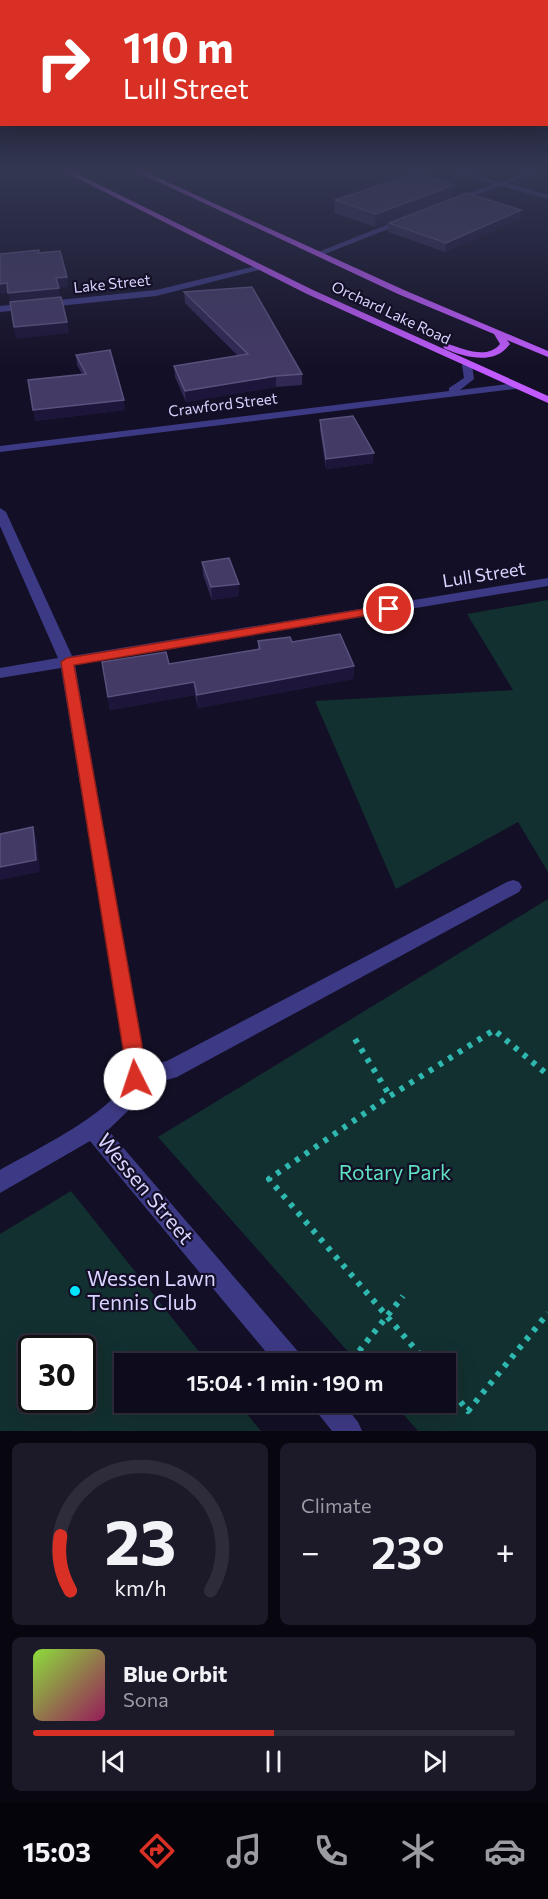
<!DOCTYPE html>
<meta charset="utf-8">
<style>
:root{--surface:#0e0b1c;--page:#1c1929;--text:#f1f3f6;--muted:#9b9ba3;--line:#2e2b3b;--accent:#d93025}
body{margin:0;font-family:Commissioner,sans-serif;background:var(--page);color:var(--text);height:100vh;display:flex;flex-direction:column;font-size:22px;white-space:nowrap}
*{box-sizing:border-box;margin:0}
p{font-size:20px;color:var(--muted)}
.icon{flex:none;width:33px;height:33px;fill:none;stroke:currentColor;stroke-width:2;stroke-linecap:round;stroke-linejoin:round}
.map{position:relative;height:1431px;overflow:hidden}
.side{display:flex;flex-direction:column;gap:12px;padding:12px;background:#08060f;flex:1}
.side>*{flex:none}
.guide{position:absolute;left:0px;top:0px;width:549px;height:126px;box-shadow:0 6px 24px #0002,0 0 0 2px var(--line);background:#d93025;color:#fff;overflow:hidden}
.speed{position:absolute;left:18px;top:1335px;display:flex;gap:12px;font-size:30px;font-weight:700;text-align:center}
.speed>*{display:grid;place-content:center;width:78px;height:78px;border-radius:50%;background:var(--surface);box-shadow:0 6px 24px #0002,0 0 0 2px var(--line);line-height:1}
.speed .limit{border:3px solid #111;border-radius:9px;background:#fff;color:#111}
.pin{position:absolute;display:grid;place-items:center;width:51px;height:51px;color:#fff;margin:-26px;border:3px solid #fff;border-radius:50%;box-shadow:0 2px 6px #0007}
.me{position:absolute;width:66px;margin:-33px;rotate:356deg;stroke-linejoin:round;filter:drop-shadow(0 0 4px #0008)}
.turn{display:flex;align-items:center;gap:21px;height:126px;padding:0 24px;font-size:27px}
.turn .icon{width:78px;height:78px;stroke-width:2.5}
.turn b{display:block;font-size:42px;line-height:51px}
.big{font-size:45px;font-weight:600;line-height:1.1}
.side .card{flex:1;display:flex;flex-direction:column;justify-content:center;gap:9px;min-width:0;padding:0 21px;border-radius:9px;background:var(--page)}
.side .dial{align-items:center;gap:0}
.dial svg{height:156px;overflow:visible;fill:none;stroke:var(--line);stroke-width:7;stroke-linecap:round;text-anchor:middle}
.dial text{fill:var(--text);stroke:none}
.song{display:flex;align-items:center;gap:18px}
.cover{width:72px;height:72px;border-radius:9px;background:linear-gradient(135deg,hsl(90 70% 55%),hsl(330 70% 35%))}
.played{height:6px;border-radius:3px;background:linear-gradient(90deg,var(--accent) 50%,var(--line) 50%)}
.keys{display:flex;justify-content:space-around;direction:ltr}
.heat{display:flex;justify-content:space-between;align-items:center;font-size:33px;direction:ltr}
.side .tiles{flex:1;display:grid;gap:12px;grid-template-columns:1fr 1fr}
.card:last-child{grid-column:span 2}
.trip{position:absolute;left:114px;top:1353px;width:342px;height:60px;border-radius:0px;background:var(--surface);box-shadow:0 6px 24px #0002,0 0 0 2px var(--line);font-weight:600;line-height:60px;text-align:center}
.menu{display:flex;height:96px;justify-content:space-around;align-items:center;background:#06040b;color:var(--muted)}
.menu .icon{width:42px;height:42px}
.menu .selected{color:var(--accent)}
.menu b{font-size:27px;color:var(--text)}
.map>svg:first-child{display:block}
.green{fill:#12302f;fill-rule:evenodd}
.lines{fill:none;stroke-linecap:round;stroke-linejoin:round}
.path{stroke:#2fb8b0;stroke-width:6;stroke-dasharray:4.5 7;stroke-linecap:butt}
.minor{fill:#3d3a85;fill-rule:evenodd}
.major{fill:#c25bff;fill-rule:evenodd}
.wall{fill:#312854}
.shaded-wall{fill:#1d163a}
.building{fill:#433a66;stroke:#5a527e;stroke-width:1.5}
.route{fill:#d93025;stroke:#8d1f18;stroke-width:1.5}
.poi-dot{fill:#00e5ff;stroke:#130f26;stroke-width:2}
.labels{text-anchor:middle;stroke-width:4.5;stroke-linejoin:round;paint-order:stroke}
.far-street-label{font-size:15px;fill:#d9d4ff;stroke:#130f26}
.street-label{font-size:18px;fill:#d9d4ff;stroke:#130f26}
.near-park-label{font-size:21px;fill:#5fe0c0;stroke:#130f26}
.near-street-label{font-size:21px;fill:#d9d4ff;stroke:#130f26}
.near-poi-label{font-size:21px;fill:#d9d4ff;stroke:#130f26;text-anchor:start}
</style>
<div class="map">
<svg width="548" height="1431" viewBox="0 0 548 1431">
<rect width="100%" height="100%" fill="#130f26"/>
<!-- green -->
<path class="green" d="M548 600V872L518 822 396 889 315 701 513 690 467 614Z
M548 899V1431H418L393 1403 446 1402V1364L358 1363 158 1137Z
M71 1191 208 1363 124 1364V1402L238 1403 261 1431H0V1234ZM32 1348H82V1400H32Z"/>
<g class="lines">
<!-- path -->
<path class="path" d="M355 1039 390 1096
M352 1360 403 1296
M428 1364 269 1179 390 1096 494 1030 548 1075
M446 1384 468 1411 548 1313"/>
<!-- minor -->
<path class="minor" d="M447 169C465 169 481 180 499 181 513 181 527 169 541 169L508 183 548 195V199L501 186 451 204V200L494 184Z
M404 218 411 220 320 256 313 254Z
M260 265H263V269L156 296 0 312V306L156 290Z
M467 362 472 365 474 379 460 390 515 383 520 386 515 389 0 452V446L449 391V388L464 378 462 365Z
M0 508 6 512 72 656 548 578V586L75 665 145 1066 167 1061 507 882 513 880 519 882 522 887 519 892 177 1077 143 1087 132 1107 108 1130 301 1355 304 1364H276L90 1141 0 1193V1170C29 1153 113 1113 124 1082 128 1071 124 1056 123 1045L61 668 0 678V668L58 658 0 526Z
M313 1402H342L358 1422 362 1431H332L316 1411Z"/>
<!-- major -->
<path class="major" d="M59 169H67L313 290 548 396V403L307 294Z
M131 169H139L404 290 548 351V357L507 340 510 344C494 366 466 357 445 349L443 347 448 344C464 349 487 360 500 344L494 334 398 294Z"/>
</g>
<!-- wall -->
<path class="wall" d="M371 169H390L381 172Z
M454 185 452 198 375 227 334 213 335 200Z
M520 219 445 252 388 232 389 223Z
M184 292 302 374V385L276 387 186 402 175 377 174 366 238 356 185 303Z
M76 355 125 410 35 421 82 374 77 365Z
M320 420 373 463 326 469 320 430Z
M202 562 239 596 212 600 203 575Z
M258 641 292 642 354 666 353 679 198 708 195 695 110 710 102 662 169 664 258 649Z"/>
<!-- shaded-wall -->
<path class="shaded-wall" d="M381 169H390L381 172Z
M454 185 452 198 375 227 376 214Z
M521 210 520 219 445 252 446 243Z
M67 277 68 287 58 288 56 278Z
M7 283 9 293 0 294V284Z
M59 288 60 298 10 303 8 293Z
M67 322 69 333 16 339 14 327Z
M276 376V387L186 402 185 391Z
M124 400 125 410 35 421 33 410Z
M374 453 373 463 326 469V459Z
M239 584V596L212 600 211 587Z
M354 666 353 679 198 708 197 695Z
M194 682 195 695 110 710 108 697Z
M33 827 37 840 40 872 0 880V867Z"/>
<!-- building -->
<path class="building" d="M417 173 454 185 376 214 335 200Z
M467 193 521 210 446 243 389 223Z
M39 250 38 253 60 251 67 277 56 278 59 288 8 293 7 283 0 284V254Z
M252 287 302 374 276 376 185 391 174 366 248 354 184 292Z
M61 297 67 322 14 327 10 302Z
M110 350 124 400 33 410 28 380 86 374 76 355Z
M353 416 374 453 326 459 320 420Z
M229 558 239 584 211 587 202 562Z
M340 634 354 666 197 695 194 682 108 697 102 662 166 652 169 664 260 649 258 641 290 637 292 642Z
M33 827 36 860 0 867V834Z"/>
<!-- sky -->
<linearGradient id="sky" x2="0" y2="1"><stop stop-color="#0a0815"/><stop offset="0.46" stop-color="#333752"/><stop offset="1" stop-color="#333752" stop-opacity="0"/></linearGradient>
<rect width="548" height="369" fill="url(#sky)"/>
<!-- route -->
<path class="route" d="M389 605 395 609 393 611 74 665 142 1045 145 1079 142 1086 135 1088 129 1086 61 662 67 658Z"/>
<!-- markers -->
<circle class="poi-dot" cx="75" cy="1291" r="6"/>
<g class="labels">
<!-- far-street labels -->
<g class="far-street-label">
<text transform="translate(112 284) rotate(-6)" y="5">Lake Street</text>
<text transform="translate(391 313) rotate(25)" y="5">Orchard Lake Road</text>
<text transform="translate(223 405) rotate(-7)" y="5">Crawford Street</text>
</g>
<!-- street labels -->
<g class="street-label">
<text transform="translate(484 575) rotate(-9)" y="6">Lull Street</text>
</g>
<!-- near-park labels -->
<g class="near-park-label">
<text x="395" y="1180">Rotary Park</text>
</g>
<!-- near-street labels -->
<g class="near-street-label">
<text transform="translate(145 1189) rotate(50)" y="7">Wessen Street</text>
</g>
<!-- near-poi labels -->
<g class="near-poi-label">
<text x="87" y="1286">Wessen Lawn<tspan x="87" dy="24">Tennis Club</tspan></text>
</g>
</g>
</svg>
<div class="speed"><div class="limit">30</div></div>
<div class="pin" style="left:389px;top:609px;background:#d93025"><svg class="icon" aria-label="arrive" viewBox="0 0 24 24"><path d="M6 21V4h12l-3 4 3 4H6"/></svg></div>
<svg class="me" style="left:135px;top:1079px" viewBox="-20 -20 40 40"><circle r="19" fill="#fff"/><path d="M0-13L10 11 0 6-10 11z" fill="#d93025"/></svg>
<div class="trip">15:04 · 1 min · 190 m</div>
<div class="guide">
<div class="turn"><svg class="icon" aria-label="right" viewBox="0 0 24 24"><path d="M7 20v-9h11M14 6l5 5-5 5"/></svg><div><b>110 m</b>Lull Street</div></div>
</div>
</div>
<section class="side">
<div class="tiles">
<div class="card dial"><svg viewBox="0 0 100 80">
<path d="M14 69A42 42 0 1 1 86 69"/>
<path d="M14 69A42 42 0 0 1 9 41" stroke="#d93025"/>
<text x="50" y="56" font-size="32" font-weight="700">23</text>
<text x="50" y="72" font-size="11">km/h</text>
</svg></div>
<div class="card"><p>Climate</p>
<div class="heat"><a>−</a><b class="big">23°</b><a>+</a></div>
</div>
<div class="card">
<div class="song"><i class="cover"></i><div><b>Blue Orbit</b><p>Sona</p></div></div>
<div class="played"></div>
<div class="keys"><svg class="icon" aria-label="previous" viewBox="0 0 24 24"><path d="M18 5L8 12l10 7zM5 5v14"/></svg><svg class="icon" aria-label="pause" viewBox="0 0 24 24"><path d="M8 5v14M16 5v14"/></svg><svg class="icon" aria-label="next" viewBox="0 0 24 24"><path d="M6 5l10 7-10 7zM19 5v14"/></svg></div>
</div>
</div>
</section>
<nav class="menu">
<b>15:03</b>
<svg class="icon selected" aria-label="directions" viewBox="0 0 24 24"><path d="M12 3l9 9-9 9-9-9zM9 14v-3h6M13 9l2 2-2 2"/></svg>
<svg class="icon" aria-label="music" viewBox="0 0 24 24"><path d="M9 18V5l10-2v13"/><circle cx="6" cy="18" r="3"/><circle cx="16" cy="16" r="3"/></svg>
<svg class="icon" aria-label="phone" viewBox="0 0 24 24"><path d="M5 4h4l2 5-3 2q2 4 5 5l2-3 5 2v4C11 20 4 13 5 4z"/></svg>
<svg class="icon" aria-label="climate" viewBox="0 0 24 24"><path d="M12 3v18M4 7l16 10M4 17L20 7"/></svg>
<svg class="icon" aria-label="car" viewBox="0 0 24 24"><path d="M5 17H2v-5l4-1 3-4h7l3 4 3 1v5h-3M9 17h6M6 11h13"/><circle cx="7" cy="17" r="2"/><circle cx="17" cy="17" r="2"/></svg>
</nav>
